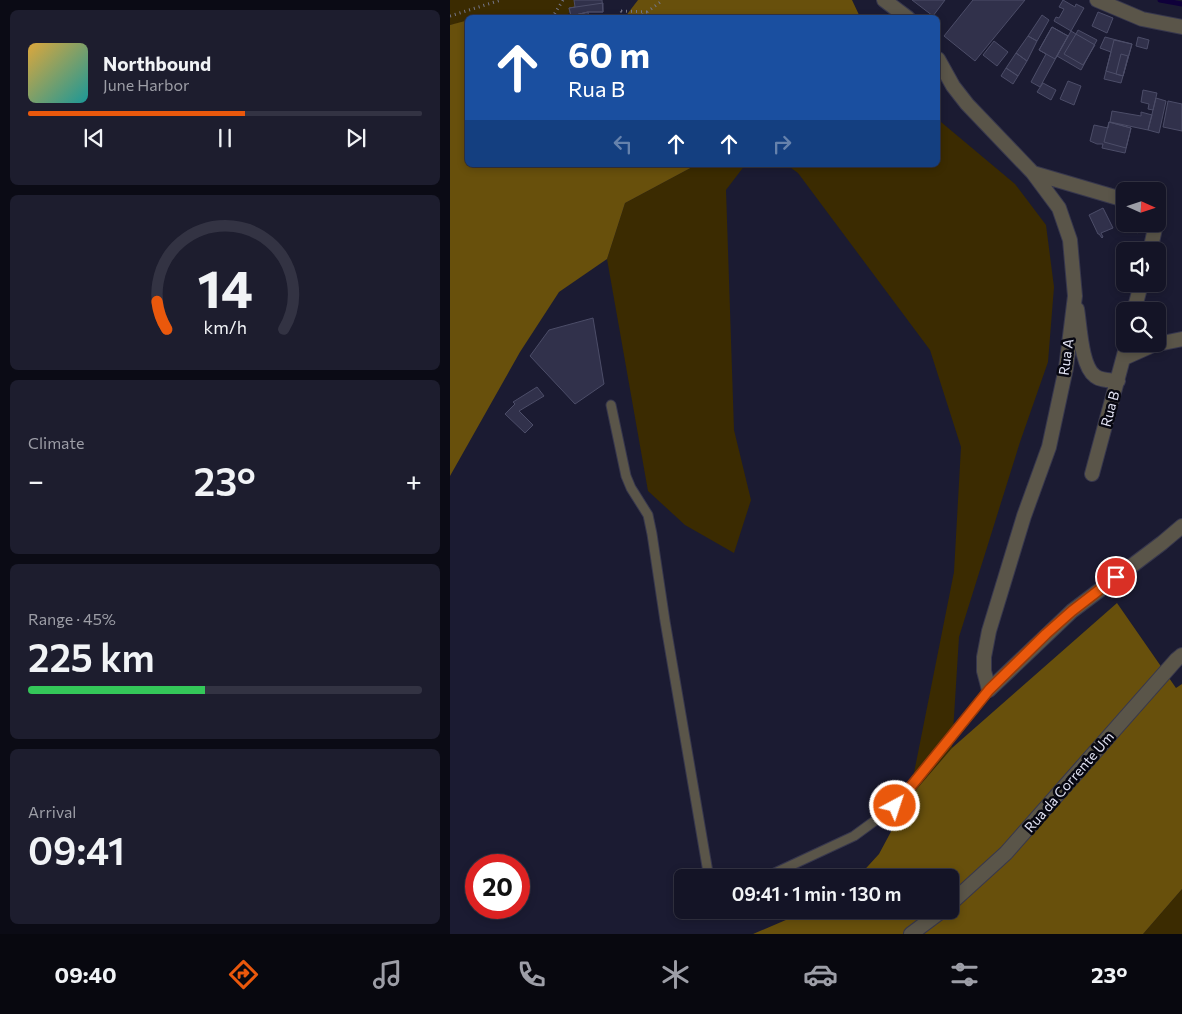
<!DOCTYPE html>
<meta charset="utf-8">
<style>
:root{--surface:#141426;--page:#1d1d2e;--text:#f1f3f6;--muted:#9d9ea7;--line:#333343;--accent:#ea580c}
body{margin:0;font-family:Commissioner,sans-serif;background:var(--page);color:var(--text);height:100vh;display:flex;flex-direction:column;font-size:19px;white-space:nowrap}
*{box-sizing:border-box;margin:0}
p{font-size:16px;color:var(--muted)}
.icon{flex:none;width:28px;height:28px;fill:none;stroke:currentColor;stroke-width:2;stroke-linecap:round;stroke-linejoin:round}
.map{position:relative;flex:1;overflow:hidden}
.panel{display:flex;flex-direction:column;gap:10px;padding:10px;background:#0b0b15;width:450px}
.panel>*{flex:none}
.guide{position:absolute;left:15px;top:15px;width:475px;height:152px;border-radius:8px;box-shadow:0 2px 8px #0003,0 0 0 1px var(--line);background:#1a4fa0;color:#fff;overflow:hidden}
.needle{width:32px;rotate:93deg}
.fabs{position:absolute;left:666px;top:182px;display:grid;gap:10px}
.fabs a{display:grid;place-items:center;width:50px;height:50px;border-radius:8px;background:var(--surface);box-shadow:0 2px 8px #0003,0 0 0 1px var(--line);font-size:25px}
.speed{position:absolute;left:15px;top:854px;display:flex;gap:10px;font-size:25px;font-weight:700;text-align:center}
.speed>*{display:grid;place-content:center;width:65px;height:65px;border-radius:50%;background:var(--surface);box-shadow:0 2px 8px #0003,0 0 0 1px var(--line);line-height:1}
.speed .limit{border:8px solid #d22;background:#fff;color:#111}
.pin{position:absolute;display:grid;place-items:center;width:42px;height:42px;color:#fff;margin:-21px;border:2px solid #fff;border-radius:50%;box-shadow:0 1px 5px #0007}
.me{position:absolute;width:55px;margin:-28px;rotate:40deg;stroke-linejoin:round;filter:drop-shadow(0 0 4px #0008)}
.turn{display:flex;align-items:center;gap:18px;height:105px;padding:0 20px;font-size:22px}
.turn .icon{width:65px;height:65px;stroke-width:2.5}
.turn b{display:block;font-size:35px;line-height:42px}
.lanes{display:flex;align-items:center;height:48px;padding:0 20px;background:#0003;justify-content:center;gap:25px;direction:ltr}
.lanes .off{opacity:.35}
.big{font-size:38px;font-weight:600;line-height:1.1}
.panel .tile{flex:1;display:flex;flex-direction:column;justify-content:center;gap:8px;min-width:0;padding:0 18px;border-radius:8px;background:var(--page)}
.panel .dial{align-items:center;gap:0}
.dial svg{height:130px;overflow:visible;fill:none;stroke:var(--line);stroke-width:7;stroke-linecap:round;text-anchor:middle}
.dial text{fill:var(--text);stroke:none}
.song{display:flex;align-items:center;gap:15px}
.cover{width:60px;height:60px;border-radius:8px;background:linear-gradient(135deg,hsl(40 70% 55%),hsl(180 70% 35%))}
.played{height:5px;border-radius:2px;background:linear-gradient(90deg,var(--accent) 55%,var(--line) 55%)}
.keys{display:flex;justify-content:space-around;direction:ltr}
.heat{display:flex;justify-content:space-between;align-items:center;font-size:28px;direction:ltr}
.charge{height:8px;border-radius:4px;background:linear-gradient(90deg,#34c759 45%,var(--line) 0)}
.trip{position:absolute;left:224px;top:869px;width:285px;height:50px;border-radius:8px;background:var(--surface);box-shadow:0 2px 8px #0003,0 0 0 1px var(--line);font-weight:600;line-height:50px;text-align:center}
.tabs{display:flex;height:80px;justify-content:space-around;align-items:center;background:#08080f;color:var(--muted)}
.tabs .icon{width:35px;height:35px}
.tabs .on{color:var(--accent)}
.tabs b{font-size:22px;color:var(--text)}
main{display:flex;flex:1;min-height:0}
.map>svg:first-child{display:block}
.green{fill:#3b2b01}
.forest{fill:#68500c}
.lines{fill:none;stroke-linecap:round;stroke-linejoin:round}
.stream{stroke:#0f003a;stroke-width:5}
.building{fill:#31314b;stroke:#4c4d68}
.service-casing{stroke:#37374d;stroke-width:11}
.minor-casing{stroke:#37374d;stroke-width:16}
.tertiary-casing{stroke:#37374d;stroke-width:16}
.path{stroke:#76778b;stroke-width:3;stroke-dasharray:1 4;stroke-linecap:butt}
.service{stroke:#5a5549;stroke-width:9}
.minor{stroke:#5a5549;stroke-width:14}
.tertiary{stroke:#5a5549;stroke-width:14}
.route-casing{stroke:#983908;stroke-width:12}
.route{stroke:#ea580c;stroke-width:9}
.labels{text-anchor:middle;stroke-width:5;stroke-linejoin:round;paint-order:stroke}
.street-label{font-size:14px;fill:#e2e3f4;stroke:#070711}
</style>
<main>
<section class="panel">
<div class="tile">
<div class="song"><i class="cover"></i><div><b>Northbound</b><p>June Harbor</p></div></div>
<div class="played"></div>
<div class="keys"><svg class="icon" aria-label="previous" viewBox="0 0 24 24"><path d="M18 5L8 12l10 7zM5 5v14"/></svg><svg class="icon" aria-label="pause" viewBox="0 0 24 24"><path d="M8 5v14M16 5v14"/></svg><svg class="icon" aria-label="next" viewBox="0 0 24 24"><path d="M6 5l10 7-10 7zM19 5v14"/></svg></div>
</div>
<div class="tile dial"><svg viewBox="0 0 100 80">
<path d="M14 69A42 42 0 1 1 86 69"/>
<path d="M14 69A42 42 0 0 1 8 52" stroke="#ea580c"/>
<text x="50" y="56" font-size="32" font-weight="700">14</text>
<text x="50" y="72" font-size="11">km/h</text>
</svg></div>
<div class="tile"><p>Climate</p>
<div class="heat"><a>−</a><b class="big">23°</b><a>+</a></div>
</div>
<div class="tile"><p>Range · 45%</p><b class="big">225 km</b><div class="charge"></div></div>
<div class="tile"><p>Arrival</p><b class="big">09:41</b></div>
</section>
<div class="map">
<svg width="732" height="934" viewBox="0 0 732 934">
<rect width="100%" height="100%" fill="#1b1b32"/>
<!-- green -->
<path class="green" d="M0 0H132L115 17 18 18 17 22 0 25Z
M488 111 491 122 565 184 596 225 604 287 598 362 570 442 509 637 502 748 459 798 504 572 511 447 480 350 348 173 337 165H488Z
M246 165H295L276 190 284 430 301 500 284 553 235 525 198 491 157 259 175 203Z
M732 889V934H693Z"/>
<!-- forest -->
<path class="forest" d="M188 0H402L410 17H175Z
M15 21 18 22V165H246L175 203 157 259 109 292 70 352 0 476V25Z
M667 603 726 688 732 684V889L693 934H303L359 910H500V878L408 877 429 854 459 798 502 748Z"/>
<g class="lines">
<!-- stream -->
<path class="stream" d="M710 0 732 4"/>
</g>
<!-- building -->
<path class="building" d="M124 0H152L153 12H138L121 16 119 8 125 7Z
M462 0H495L483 16Z
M523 0H575L525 61 494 36Z
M613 0 625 7 626 4 634 8 621 31 604 21 606 17 609 18 614 9 609 7Z
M153 3V12H138L121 16 119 8Z
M138 12 139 18H115L121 16Z
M648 12 663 18 657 33 642 26Z
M592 15 599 20 587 41 578 36Z
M602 27 618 36 605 59 589 50Z
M602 27 618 36 590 87 581 82 596 54 589 50Z
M628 30 647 40 631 70 607 56 621 31 626 34Z
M626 34 645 45 633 65 614 54Z
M578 36 587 41 577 61 566 53Z
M655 37 682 44 671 83 654 79 661 52 650 48Z
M688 37 699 40 697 49 686 46Z
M664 40 682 44 673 76 656 71Z
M544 41 558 52 547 66 533 55Z
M566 53 577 61 568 76 556 68Z
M671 54 678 56 673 76 666 74Z
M556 68 568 76 563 84 551 76Z
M618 81 631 86 624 105 610 99Z
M593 83 606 90 601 100 587 92Z
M693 90 707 93 703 110 698 109 699 104 691 102Z
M706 98 716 101 709 133 698 130Z
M718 101 732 104V131L713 127Z
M662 111 691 116V112L702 115 698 130 660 122Z
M659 122 681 128 676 148 654 142Z
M659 122 681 128 675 153 652 148 653 144H647L640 141 644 125 658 128Z
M653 208 663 228 651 233 653 237 652 238 649 234H648L639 215Z
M680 224H697L698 225 687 233Z
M143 318 154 384 125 404 80 356 99 330Z
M87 387 94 396 69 411 83 425 75 433 55 414 65 404 63 402Z"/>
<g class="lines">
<defs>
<path id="service" d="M161 405 176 476 181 488 198 515 202 534 215 621 259 878
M314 878 404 836 445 806 539 690"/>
<path id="minor" d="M434 0 458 18
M488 59 503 86 517 104 583 173 609 208 620 240 625 296 616 368 599 447 574 516 539 631 534 657V671L539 690 622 611 712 543 732 526
M583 173 675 200
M700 251 706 224
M627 309C630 326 631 366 645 376 651 381 660 380 668 381
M684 311 691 284
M674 358 703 345 732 339
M642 474 677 344
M500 904 556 853 726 660 732 655
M461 934 493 910"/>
<path id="tertiary" d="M647 0 692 19 732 27"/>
</defs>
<!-- service casing -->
<use href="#service" class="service-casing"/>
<!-- minor casing -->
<use href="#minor" class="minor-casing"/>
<!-- tertiary casing -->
<use href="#tertiary" class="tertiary-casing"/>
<!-- path -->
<path class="path" d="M171 11 198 12
M171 11 175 18
M0 16 51 0
M102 18 113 0
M189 18 213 0"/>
<!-- service -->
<use href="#service" class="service"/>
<!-- minor -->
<use href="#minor" class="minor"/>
<!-- tertiary -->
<use href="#tertiary" class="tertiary"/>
</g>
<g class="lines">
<defs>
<path id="route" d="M445 806 539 690 596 634 622 611 666 577"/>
</defs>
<!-- route casing -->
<use href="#route" class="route-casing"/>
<!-- route -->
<use href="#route" class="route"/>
</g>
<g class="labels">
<!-- street labels -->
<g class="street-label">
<text transform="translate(616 357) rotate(-82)" y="5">Rua A</text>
<text transform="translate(660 409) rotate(-75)" y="5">Rua B</text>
<text transform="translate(619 782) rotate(-49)" y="5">Rua da Corrente Um</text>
</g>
</g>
</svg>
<div class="fabs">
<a><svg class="needle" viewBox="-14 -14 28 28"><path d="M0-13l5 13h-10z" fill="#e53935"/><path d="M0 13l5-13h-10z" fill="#9d9ea7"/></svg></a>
<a><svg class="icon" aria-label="sound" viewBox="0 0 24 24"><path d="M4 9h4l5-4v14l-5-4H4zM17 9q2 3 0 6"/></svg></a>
<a><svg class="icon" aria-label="search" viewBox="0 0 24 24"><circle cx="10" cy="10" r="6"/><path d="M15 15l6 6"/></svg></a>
</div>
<div class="speed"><div class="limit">20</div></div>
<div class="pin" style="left:666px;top:577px;background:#d93025"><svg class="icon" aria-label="arrive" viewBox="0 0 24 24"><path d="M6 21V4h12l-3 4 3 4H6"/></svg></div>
<svg class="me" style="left:445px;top:806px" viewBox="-20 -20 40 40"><circle r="17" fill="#ea580c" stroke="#fff" stroke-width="3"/><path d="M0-11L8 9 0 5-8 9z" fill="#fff"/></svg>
<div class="trip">09:41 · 1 min · 130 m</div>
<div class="guide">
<div class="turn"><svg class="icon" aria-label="ahead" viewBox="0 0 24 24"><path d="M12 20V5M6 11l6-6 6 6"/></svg><div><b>60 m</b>Rua B</div></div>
<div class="lanes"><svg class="icon off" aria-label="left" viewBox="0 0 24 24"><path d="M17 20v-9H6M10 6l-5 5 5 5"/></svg><svg class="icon" aria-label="ahead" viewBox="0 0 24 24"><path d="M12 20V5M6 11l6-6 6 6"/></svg><svg class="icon" aria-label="ahead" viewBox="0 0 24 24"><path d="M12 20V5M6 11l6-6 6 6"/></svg><svg class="icon off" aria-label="right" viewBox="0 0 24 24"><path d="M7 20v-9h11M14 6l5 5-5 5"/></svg></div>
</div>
</div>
</main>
<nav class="tabs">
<b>09:40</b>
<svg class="icon on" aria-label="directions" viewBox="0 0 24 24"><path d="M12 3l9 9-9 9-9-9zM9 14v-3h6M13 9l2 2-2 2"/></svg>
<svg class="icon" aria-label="music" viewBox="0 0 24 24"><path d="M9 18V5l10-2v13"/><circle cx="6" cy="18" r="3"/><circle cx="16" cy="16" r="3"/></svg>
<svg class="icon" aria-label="phone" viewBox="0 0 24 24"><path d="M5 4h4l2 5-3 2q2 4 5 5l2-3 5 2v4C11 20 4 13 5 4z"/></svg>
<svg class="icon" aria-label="climate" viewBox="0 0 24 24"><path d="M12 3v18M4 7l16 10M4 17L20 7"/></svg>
<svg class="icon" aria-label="car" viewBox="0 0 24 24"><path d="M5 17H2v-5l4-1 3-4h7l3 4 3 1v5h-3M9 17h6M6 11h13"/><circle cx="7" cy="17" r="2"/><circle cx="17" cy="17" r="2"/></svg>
<svg class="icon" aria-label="filters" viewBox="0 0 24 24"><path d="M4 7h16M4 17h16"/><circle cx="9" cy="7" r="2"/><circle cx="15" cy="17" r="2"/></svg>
<b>23°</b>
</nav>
